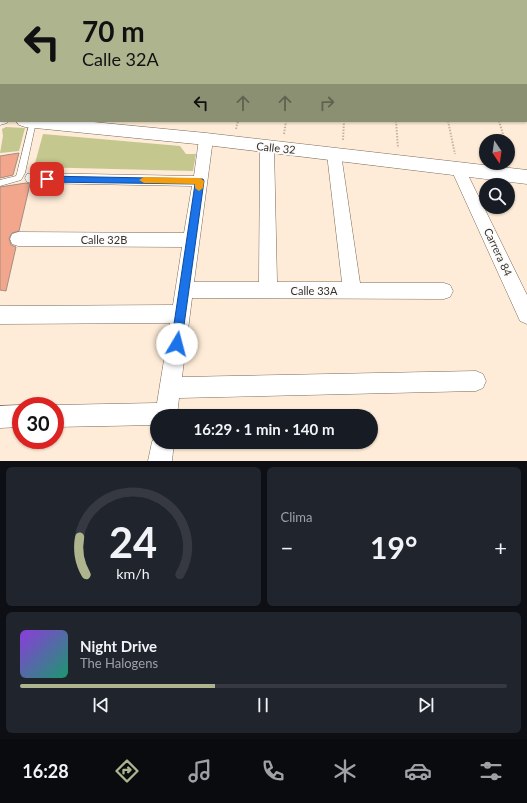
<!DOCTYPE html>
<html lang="es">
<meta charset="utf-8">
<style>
:root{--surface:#171b24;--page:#20242c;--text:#f1f3f6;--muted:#9ea1a6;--line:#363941;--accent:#adb48e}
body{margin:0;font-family:Lato,sans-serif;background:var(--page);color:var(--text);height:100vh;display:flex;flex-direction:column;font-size:15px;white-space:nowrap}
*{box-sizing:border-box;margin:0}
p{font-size:13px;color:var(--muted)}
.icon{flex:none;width:22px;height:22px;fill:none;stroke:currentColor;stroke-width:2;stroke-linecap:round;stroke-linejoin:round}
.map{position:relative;height:461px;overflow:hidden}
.side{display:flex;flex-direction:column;gap:6px;padding:6px;background:#0d0f14;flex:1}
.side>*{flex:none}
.hud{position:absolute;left:0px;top:0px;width:527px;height:122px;box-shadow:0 1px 3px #0004;background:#adb48e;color:#111;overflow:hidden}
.needle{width:26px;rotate:167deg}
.buttons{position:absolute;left:479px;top:134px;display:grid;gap:8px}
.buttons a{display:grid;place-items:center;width:36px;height:36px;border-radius:50%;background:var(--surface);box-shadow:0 1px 3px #0004;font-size:20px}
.speed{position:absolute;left:12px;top:397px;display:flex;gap:8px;font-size:20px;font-weight:700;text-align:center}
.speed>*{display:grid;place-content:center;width:52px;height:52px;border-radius:50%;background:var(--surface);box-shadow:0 1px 3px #0004;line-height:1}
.speed .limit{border:6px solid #d22;background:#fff;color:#111}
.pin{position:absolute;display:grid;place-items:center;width:34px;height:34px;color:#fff;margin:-17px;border-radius:8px;box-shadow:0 2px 6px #0006}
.me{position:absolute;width:44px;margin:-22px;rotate:8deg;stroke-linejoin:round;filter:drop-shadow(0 0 3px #0008)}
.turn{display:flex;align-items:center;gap:14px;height:84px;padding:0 16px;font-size:18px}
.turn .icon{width:52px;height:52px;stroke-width:2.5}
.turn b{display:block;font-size:28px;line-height:34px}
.lanes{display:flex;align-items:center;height:38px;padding:0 16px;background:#0003;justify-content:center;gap:20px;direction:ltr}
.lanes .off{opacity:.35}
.big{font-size:30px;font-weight:700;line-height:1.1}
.side .card{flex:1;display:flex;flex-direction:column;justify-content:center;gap:6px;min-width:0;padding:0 14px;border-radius:6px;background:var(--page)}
.side .dial{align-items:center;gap:0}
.dial svg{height:104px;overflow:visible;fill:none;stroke:var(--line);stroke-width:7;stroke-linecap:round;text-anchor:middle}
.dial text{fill:var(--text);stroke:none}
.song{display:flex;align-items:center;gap:12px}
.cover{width:48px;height:48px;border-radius:6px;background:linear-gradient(135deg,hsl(270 70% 55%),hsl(160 70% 35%))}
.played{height:4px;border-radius:2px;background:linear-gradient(90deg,var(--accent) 40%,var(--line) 40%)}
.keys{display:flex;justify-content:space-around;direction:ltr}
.heat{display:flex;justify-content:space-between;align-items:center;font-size:22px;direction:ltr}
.side .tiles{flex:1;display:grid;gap:6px;grid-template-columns:1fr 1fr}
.card:last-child{grid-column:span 2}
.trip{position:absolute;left:150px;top:409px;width:228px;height:40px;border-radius:20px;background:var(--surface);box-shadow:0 1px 3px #0004;font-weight:700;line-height:40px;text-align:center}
.dock{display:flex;height:64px;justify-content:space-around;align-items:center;background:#090b0e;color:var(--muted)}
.dock .icon{width:28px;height:28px}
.dock .current{color:var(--accent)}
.dock b{font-size:18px;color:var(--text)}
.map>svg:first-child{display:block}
.green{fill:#c4c78e}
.building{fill:#f2a78d;stroke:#a58c84}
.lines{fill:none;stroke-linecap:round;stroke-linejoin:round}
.lane-casing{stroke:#796a58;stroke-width:1}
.street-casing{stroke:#796a58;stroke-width:1}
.secondary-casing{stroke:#796a58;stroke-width:1}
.highway-casing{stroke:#796a58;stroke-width:1}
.path-far1{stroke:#c2b3a3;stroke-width:1.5;stroke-dasharray:1 1;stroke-linecap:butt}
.path{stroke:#c2b3a3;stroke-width:2;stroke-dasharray:1.5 1.5;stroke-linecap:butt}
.lane{fill:#fff;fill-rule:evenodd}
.street{fill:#fff;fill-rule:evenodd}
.secondary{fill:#fff;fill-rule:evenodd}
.highway{fill:#fff;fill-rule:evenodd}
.route{fill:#1a73e8;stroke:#114b97}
.slow{fill:#f59e0b}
.labels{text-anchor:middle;stroke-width:4;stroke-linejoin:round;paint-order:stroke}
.street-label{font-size:11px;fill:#383129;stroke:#fcfcfc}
</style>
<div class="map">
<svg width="527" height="461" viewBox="0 0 527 461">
<rect width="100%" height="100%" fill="#feecd8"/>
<!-- green -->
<path class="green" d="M6 127 25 128 19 151 0 153 3 136 2 129Z
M43 134 180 146 186 154H196L193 171 34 167Z"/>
<!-- building -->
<path class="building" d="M19 153 13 175 0 178V156Z
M26 183 30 184 19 231 12 233 9 238 11 245 16 247 6 291 0 290V187Z"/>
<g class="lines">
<defs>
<path id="lane" d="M200 0H205L206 1H201Z
M283 0H289L290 1H284Z
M30 121 36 122 25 173 21 180 0 186V180L16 176 17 173Z"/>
<path id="street" d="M99 0H108V1H99Z
M152 0H161V1H152Z
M519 0H527V3L526 1Z
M526 23H527V29H526Z
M206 135 211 136 213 139 194 282H259L260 147 262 144H272L274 147 277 282H342L327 154 329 151H339L341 154 360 283H444L450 285 453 291 450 297 444 299 192 298 182 377 476 371 483 374 486 381 483 388 476 391 179 398 177 416H157V425L55 427V406H53L55 405 157 403 170 323 0 324V306L173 305 182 247 18 246 12 244 10 239 12 234 18 232 184 233 192 186 32 183 27 182 25 178 27 174 32 173 194 176 199 139 201 136Z
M458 164 463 165 465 169 527 295V324L520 321 451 169 453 165Z
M21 405 23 406H21V427L0 428V406Z
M157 433V442H174L172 461H148L152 442Z"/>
<path id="secondary" d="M0 113 1 121H8L7 123 0 125Z
M16 121H83L206 133 527 170V184L206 145 25 127 19 125Z"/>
<path id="highway" d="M0 10H1V18H0Z"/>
</defs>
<!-- lane casing -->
<use href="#lane" class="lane-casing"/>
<!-- street casing -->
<use href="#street" class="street-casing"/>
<!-- secondary casing -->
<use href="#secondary" class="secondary-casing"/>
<!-- highway casing -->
<use href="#highway" class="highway-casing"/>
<!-- path-far1 -->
<path class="path-far1" d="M526 64 527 66"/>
<!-- path -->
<path class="path" d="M396 121 398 148
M448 121 455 154
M499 121 505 141
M236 129 238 121
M284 134 286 121
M343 140 344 121
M508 148 512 161"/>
<!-- lane -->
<use href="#lane" class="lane"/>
<!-- street -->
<use href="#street" class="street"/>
<!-- secondary -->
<use href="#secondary" class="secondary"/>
<!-- highway -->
<use href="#highway" class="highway"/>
</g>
<!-- route -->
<path class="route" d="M44 176 203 179 204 181 181 347 177 349 173 347 171 344 195 184 47 182 44 181Z"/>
<!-- slow -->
<path class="slow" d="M144 177 200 178 204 181 203 188 199 191 195 188V184L144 183 139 180Z"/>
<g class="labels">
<!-- street labels -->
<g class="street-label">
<text transform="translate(276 148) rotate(6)" y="4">Calle 32</text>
<text x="104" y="244">Calle 32B</text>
<text transform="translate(498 252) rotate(65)" y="4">Carrera 84</text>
<text x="314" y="295">Calle 33A</text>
</g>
</g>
</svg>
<div class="buttons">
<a><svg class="needle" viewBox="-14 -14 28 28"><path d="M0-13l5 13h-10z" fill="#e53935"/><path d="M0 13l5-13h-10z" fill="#9ea1a6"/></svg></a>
<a><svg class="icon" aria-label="search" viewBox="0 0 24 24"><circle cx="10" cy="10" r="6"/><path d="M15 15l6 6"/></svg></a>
</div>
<div class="speed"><div class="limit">30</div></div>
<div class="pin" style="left:47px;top:179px;background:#d93025"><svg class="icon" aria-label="arrive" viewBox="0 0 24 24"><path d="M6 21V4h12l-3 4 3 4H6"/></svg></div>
<svg class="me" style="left:177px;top:344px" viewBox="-20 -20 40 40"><circle r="19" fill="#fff"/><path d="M0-13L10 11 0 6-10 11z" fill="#1a73e8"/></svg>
<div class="trip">16:29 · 1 min · 140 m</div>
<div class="hud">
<div class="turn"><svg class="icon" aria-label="left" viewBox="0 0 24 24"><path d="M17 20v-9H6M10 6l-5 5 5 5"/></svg><div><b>70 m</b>Calle 32A</div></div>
<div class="lanes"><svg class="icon" aria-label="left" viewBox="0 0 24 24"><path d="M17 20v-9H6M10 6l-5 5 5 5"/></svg><svg class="icon off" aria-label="ahead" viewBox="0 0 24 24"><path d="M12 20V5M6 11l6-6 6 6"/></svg><svg class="icon off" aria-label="ahead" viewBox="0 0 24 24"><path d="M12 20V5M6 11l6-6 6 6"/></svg><svg class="icon off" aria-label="right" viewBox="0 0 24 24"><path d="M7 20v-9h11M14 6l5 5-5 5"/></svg></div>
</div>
</div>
<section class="side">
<div class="tiles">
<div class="card dial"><svg viewBox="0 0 100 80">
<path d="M14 69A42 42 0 1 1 86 69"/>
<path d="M14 69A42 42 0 0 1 9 40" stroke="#adb48e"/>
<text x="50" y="56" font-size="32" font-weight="700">24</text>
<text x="50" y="72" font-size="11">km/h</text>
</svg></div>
<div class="card"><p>Clima</p>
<div class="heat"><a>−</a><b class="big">19°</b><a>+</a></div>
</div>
<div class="card">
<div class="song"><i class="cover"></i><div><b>Night Drive</b><p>The Halogens</p></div></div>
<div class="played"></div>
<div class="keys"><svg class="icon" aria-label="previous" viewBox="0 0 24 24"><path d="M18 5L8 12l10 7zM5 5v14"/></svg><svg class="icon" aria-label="pause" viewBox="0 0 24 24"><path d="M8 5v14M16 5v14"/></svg><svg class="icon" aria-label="next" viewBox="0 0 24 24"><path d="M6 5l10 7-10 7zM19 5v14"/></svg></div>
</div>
</div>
</section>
<nav class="dock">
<b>16:28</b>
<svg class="icon current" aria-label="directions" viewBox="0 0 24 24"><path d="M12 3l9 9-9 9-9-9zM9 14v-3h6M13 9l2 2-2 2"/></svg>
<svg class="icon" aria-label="music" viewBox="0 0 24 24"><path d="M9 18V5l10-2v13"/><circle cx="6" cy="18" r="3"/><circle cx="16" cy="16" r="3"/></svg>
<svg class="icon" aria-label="phone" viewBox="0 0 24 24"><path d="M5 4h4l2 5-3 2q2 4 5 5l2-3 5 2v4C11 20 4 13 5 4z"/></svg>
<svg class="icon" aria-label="climate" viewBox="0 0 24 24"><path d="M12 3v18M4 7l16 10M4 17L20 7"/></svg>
<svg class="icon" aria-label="car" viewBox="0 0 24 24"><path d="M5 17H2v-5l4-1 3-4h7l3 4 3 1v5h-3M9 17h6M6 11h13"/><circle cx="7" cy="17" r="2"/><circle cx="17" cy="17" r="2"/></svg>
<svg class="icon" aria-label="filters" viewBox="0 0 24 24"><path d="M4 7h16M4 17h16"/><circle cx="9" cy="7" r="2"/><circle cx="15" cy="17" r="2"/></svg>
</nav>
